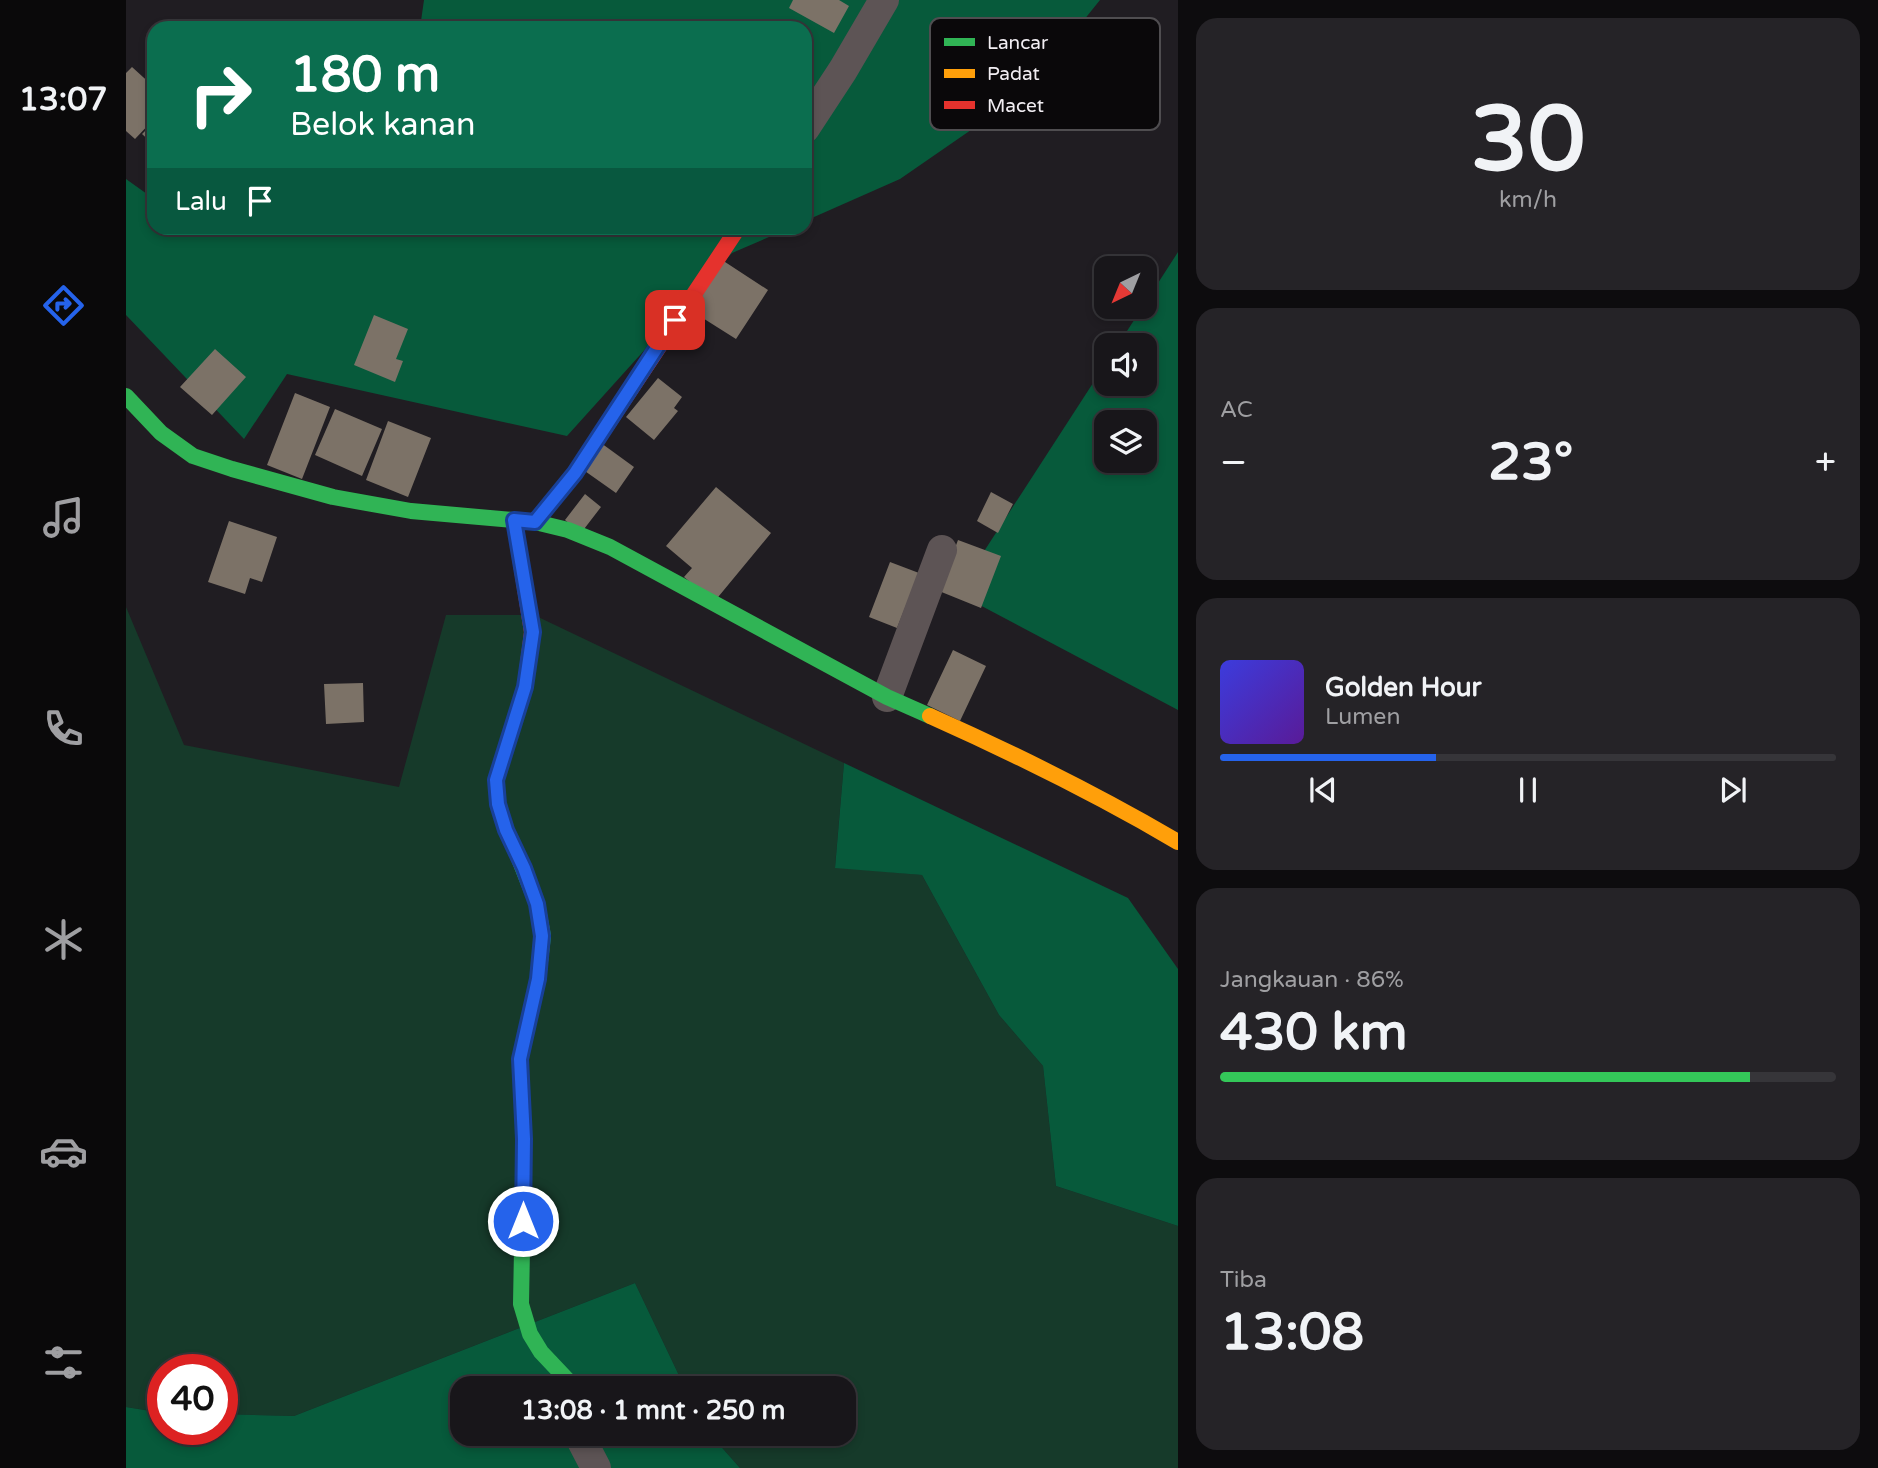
<!DOCTYPE html>
<html lang="id">
<meta charset="utf-8">
<style>
:root{--surface:#18161a;--page:#252327;--text:#f1f3f6;--muted:#9f9fa2;--line:#363539;--accent:#2563eb}
body{margin:0;font-family:"Varela Round",sans-serif;background:var(--page);color:var(--text);height:100vh;display:flex;flex-direction:column;font-size:26px;white-space:nowrap}
*{box-sizing:border-box;margin:0}
p{font-size:23px;color:var(--muted)}
.icon{flex:none;width:38px;height:38px;fill:none;stroke:currentColor;stroke-width:2;stroke-linecap:round;stroke-linejoin:round}
.map{position:relative;flex:1;overflow:hidden}
.details{display:flex;flex-direction:column;gap:18px;padding:18px;background:#0d0c0e;width:700px}
.details>*{flex:none}
.top-card{position:absolute;left:21px;top:21px;width:665px;height:214px;border-radius:21px;box-shadow:0 4px 10px #0003,0 0 0 2px var(--line);background:#0b6e4f;color:#fff;overflow:hidden}
.needle{width:46px;rotate:223deg}
.tools{position:absolute;left:968px;top:256px;display:grid;gap:14px}
.tools a{display:grid;place-items:center;width:63px;height:63px;border-radius:14px;background:var(--surface);box-shadow:0 4px 10px #0003,0 0 0 2px var(--line);font-size:35px}
.speed{position:absolute;left:21px;top:1354px;display:flex;gap:14px;font-size:35px;font-weight:700;text-align:center}
.speed>*{display:grid;place-content:center;width:91px;height:91px;border-radius:50%;background:var(--surface);box-shadow:0 4px 10px #0003,0 0 0 2px var(--line);line-height:1}
.speed .limit{border:10px solid #d22;background:#fff;color:#111}
.pin{position:absolute;display:grid;place-items:center;width:60px;height:60px;color:#fff;margin:-30px;border-radius:14px;box-shadow:0 4px 10px #0006}
.me{position:absolute;width:77px;margin:-38px;rotate:0deg;stroke-linejoin:round;filter:drop-shadow(0 0 5px #0008)}
.turn{display:flex;align-items:center;gap:24px;height:147px;padding:0 28px;font-size:32px}
.turn .icon{width:91px;height:91px;stroke-width:2.5}
.turn b{display:block;font-size:49px;line-height:60px}
.then{display:flex;align-items:center;height:66px;padding:0 28px;background:#0003;gap:14px;font-size:26px}
.big{font-size:52px;font-weight:700;line-height:1.1}
.details .widget{flex:1;display:flex;flex-direction:column;justify-content:center;gap:10px;min-width:0;padding:0 24px;border-radius:21px;background:var(--page)}
.details .dial{align-items:center;gap:0}
.dial b{font-size:91px;line-height:1}
.song{display:flex;align-items:center;gap:21px}
.cover{width:84px;height:84px;border-radius:10px;background:linear-gradient(135deg,hsl(240 70% 55%),hsl(270 70% 35%))}
.played{height:7px;border-radius:4px;background:linear-gradient(90deg,var(--accent) 35%,var(--line) 35%)}
.keys{display:flex;justify-content:space-around;direction:ltr}
.heat{display:flex;justify-content:space-between;align-items:center;font-size:38px;direction:ltr}
.charge{height:10px;border-radius:5px;background:linear-gradient(90deg,#34c759 86%,var(--line) 0)}
.trip{position:absolute;left:324px;top:1376px;width:406px;height:70px;border-radius:21px;background:var(--surface);box-shadow:0 4px 10px #0003,0 0 0 2px var(--line);font-weight:700;line-height:70px;text-align:center}
main{display:flex;flex:1;min-height:0}
.tabs{display:flex;flex-direction:column;width:126px;justify-content:space-around;align-items:center;background:#0a090a;color:var(--muted)}
.tabs .icon{width:49px;height:49px}
.tabs .on{color:var(--accent)}
.tabs b{font-size:32px;color:var(--text)}
.map>svg:first-child{display:block}
.green{fill:#163a2a}
.forest{fill:#075a3b;fill-rule:evenodd}
.building{fill:#7c7267}
.lines{fill:none;stroke-linecap:round;stroke-linejoin:round}
.street{stroke:#5d5455;stroke-width:30}
.fast{stroke:#30b455;stroke-width:16}
.slow{stroke:#ff9f0a;stroke-width:16}
.jam{stroke:#e5322d;stroke-width:16}
.route-casing{stroke:#184099;stroke-width:18}
.route{stroke:#2563eb;stroke-width:12}
.key{fill:#0a080a;stroke:#4f4d50;stroke-width:2}
.key-label{font-size:19px;fill:#f1edf2}
</style>
<main>
<nav class="tabs">
<b>13:07</b>
<svg class="icon on" aria-label="directions" viewBox="0 0 24 24"><path d="M12 3l9 9-9 9-9-9zM9 14v-3h6M13 9l2 2-2 2"/></svg>
<svg class="icon" aria-label="music" viewBox="0 0 24 24"><path d="M9 18V5l10-2v13"/><circle cx="6" cy="18" r="3"/><circle cx="16" cy="16" r="3"/></svg>
<svg class="icon" aria-label="phone" viewBox="0 0 24 24"><path d="M5 4h4l2 5-3 2q2 4 5 5l2-3 5 2v4C11 20 4 13 5 4z"/></svg>
<svg class="icon" aria-label="climate" viewBox="0 0 24 24"><path d="M12 3v18M4 7l16 10M4 17L20 7"/></svg>
<svg class="icon" aria-label="car" viewBox="0 0 24 24"><path d="M5 17H2v-5l4-1 3-4h7l3 4 3 1v5h-3M9 17h6M6 11h13"/><circle cx="7" cy="17" r="2"/><circle cx="17" cy="17" r="2"/></svg>
<svg class="icon" aria-label="filters" viewBox="0 0 24 24"><path d="M4 7h16M4 17h16"/><circle cx="9" cy="7" r="2"/><circle cx="15" cy="17" r="2"/></svg>
</nav>
<div class="map">
<svg width="1052" height="1468" viewBox="0 0 1052 1468">
<rect width="100%" height="100%" fill="#201d22"/>
<!-- green -->
<path class="green" d="M0 607 58 745 273 787 320 615H408L718 763 709 867 796 875 873 1015 917 1066 930 1186 1052 1226V1468H614L583 1433H718V1388H559L509 1283 168 1416 96 1414V1370H37V1413L0 1407Z"/>
<!-- forest -->
<path class="forest" d="M298 0H974L900 92 774 179 679 221V28H294Z
M0 179 28 199V228H68L81 237 93 228H664L606 253 441 436 161 374 118 439 0 315Z
M1052 252V710L831 593 980 363V383H1018V345H992ZM980 422H1018V460H980Z
M718 763 1002 898 1052 969V1226L930 1186 917 1066 873 1015 796 875 709 868Z
M509 1283 559 1388H336V1433H583L614 1468H0V1407L37 1413V1430H96V1414L168 1416Z"/>
<!-- building -->
<path class="building" d="M667 0H713L723 6 708 33 663 8Z
M6 67 28 87V119L9 139 0 131V73Z
M28 122V145L16 134Z
M596 260 642 290 610 339 564 310Z
M248 315 282 329 270 359 277 361 269 382 228 365Z
M89 349 120 377 86 415 54 387Z
M532 378 556 397 548 408 552 411 528 440 500 417Z
M169 393 204 407 176 479 141 465Z
M209 409 256 429 236 476 189 455Z
M262 421 305 438 282 497 240 480Z
M475 443 508 467 490 493 456 469Z
M590 487 645 533 588 602 558 577 566 568 540 546Z
M865 492 887 504 872 533 851 521Z
M459 494 475 507 455 533 439 520Z
M103 521 151 537 136 582 124 578 119 594 82 582Z
M832 540 875 556 855 608 813 591Z
M764 562 793 573 771 628 743 617Z
M827 650 860 666 834 721 801 705Z
M237 683 238 722 200 724 198 684Z"/>
<g class="lines">
<!-- street -->
<path class="street" d="M679 128 717 70 758 0
M761 697 816 550
M460 1433 456 1441 470 1468"/>
<!-- fast -->
<path class="fast" d="M0 396 35 433 67 456 106 469 207 497 285 511 409 522 442 530 484 547 761 697 804 716
M392 856 411 904 417 936 412 979 394 1059 398 1139 395 1304 404 1334 415 1352 449 1388"/>
<!-- slow -->
<path class="slow" d="M804 716C889 754 972 795 1052 842"/>
<!-- jam -->
<path class="jam" d="M388 520 406 632 399 687 370 780 372 804 380 830 392 856
M409 522 449 473 612 228"/>
</g>
<g class="lines">
<defs>
<path id="route" d="M397 1221 398 1139 394 1059 412 979 416 936 411 904 398 868 380 830 372 804 370 780 399 687 407 632 388 520 409 522 449 473 549 320"/>
</defs>
<!-- route casing -->
<use href="#route" class="route-casing"/>
<!-- route -->
<use href="#route" class="route"/>
</g>
<!-- legend -->
<rect x="804" y="18" width="230" height="112" rx="10" class="key"/>
<rect x="818" y="38" width="31" height="8" fill="#30b455"/>
<rect x="818" y="69" width="31" height="9" fill="#ff9f0a"/>
<rect x="818" y="101" width="31" height="8" fill="#e5322d"/>
<g class="key-label">
<text x="861" y="49">Lancar</text>
<text x="861" y="80">Padat</text>
<text x="861" y="112">Macet</text>
</g>
</svg>
<div class="tools">
<a><svg class="needle" viewBox="-14 -14 28 28"><path d="M0-13l5 13h-10z" fill="#e53935"/><path d="M0 13l5-13h-10z" fill="#9f9fa2"/></svg></a>
<a><svg class="icon" aria-label="sound" viewBox="0 0 24 24"><path d="M4 9h4l5-4v14l-5-4H4zM17 9q2 3 0 6"/></svg></a>
<a><svg class="icon" aria-label="layers" viewBox="0 0 24 24"><path d="M12 4l9 5-9 5-9-5zM3 14l9 5 9-5"/></svg></a>
</div>
<div class="speed"><div class="limit">40</div></div>
<div class="pin" style="left:549px;top:320px;background:#d93025"><svg class="icon" aria-label="arrive" viewBox="0 0 24 24"><path d="M6 21V4h12l-3 4 3 4H6"/></svg></div>
<svg class="me" style="left:397px;top:1221px" viewBox="-20 -20 40 40"><circle r="17" fill="#2563eb" stroke="#fff" stroke-width="3"/><path d="M0-11L8 9 0 5-8 9z" fill="#fff"/></svg>
<div class="trip">13:08 · 1 mnt · 250 m</div>
<div class="top-card">
<div class="turn"><svg class="icon" aria-label="right" viewBox="0 0 24 24"><path d="M7 20v-9h11M14 6l5 5-5 5"/></svg><div><b>180 m</b>Belok kanan</div></div>
<div class="then">Lalu<svg class="icon" aria-label="arrive" viewBox="0 0 24 24"><path d="M6 21V4h12l-3 4 3 4H6"/></svg></div>
</div>
</div>
<section class="details">
<div class="widget dial"><b>30</b><p>km/h</p></div>
<div class="widget"><p>AC</p>
<div class="heat"><a>−</a><b class="big">23°</b><a>+</a></div>
</div>
<div class="widget">
<div class="song"><i class="cover"></i><div><b>Golden Hour</b><p>Lumen</p></div></div>
<div class="played"></div>
<div class="keys"><svg class="icon" aria-label="previous" viewBox="0 0 24 24"><path d="M18 5L8 12l10 7zM5 5v14"/></svg><svg class="icon" aria-label="pause" viewBox="0 0 24 24"><path d="M8 5v14M16 5v14"/></svg><svg class="icon" aria-label="next" viewBox="0 0 24 24"><path d="M6 5l10 7-10 7zM19 5v14"/></svg></div>
</div>
<div class="widget"><p>Jangkauan · 86%</p><b class="big">430 km</b><div class="charge"></div></div>
<div class="widget"><p>Tiba</p><b class="big">13:08</b></div>
</section>
</main>
